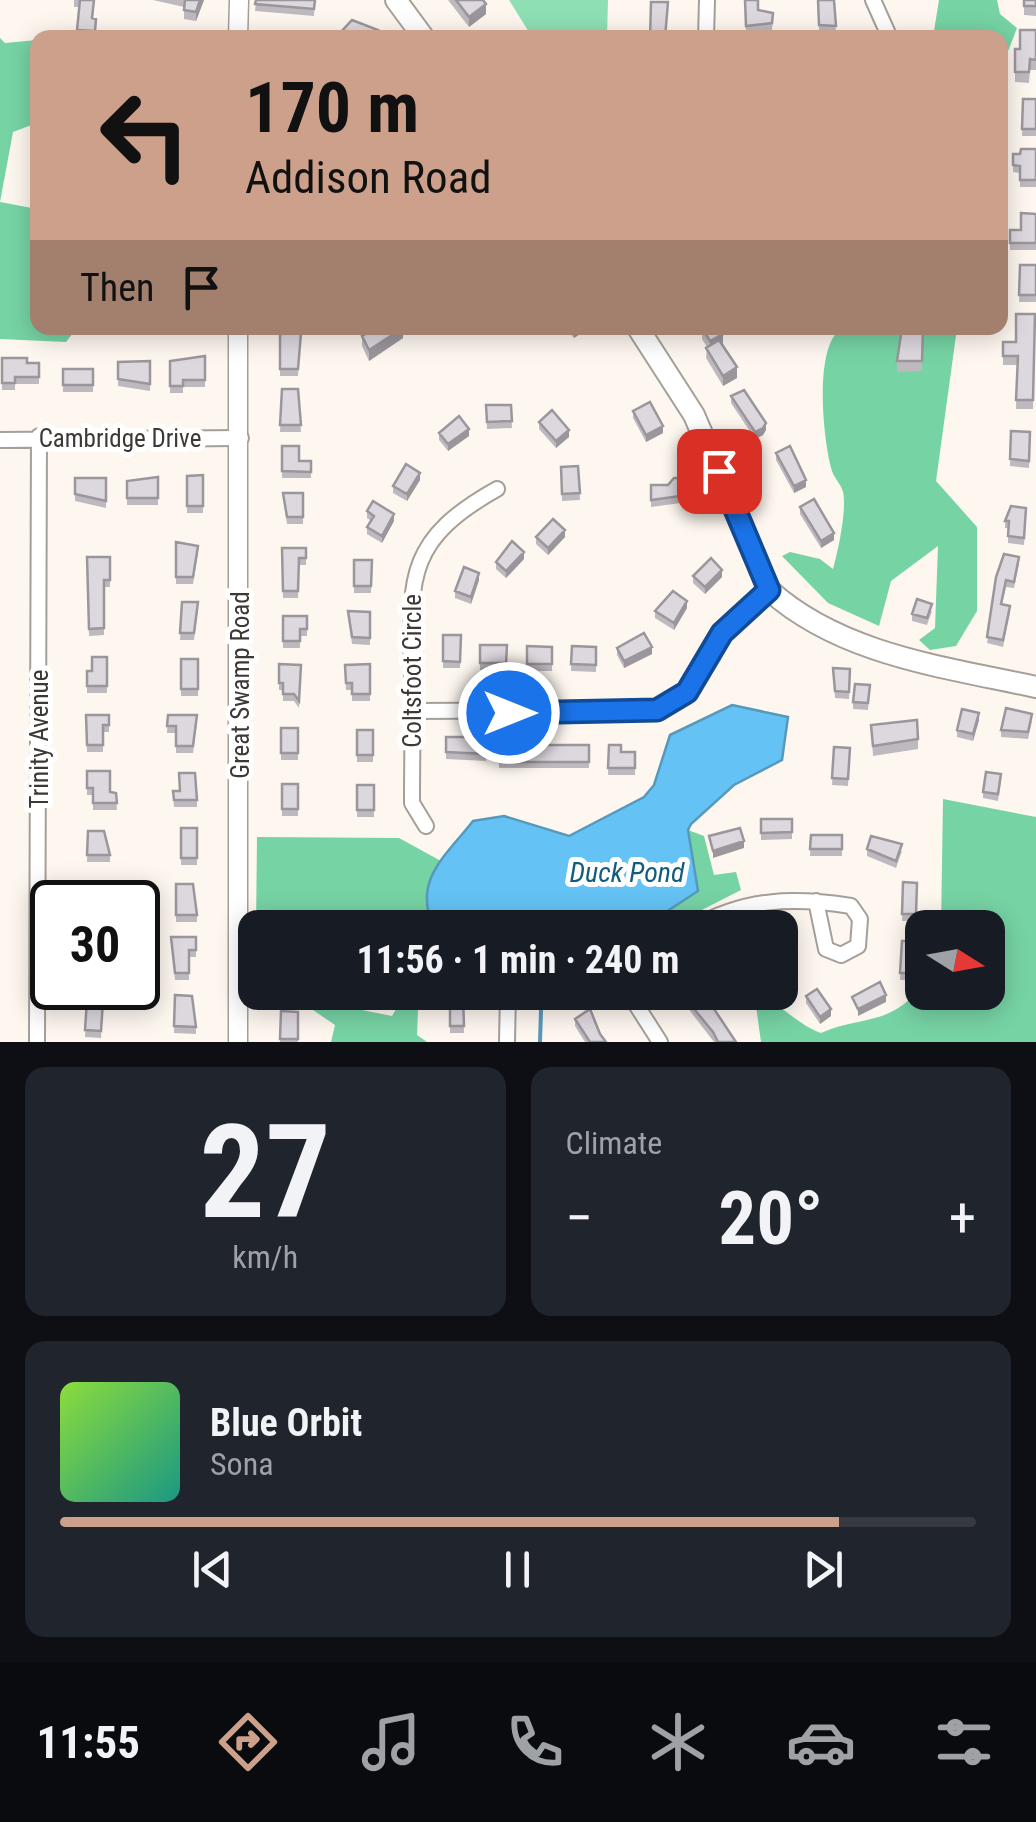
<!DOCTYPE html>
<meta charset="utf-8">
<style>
:root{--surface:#171b24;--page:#20242c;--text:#f1f3f6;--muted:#9ea1a6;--line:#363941;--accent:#cca08a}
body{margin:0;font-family:"Roboto Condensed",sans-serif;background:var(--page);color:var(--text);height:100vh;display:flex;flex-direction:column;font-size:38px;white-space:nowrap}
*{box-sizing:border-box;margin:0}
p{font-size:32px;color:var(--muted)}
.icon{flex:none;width:55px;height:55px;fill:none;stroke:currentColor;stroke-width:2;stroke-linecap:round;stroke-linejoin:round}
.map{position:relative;height:1042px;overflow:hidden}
.sheet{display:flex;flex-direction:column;gap:25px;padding:25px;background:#0d0f14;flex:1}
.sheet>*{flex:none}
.guide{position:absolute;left:30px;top:30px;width:978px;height:305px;border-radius:20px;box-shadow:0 5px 25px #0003;background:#cca08a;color:#111;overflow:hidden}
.needle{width:65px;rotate:101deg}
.fabs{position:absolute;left:905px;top:910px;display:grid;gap:20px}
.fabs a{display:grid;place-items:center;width:100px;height:100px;border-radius:20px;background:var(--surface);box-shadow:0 5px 25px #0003;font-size:50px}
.speed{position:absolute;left:30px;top:880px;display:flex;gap:20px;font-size:50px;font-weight:700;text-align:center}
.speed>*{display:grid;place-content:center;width:130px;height:130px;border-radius:50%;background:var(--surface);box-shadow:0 5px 25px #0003;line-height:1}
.speed .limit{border:5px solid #111;border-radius:15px;background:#fff;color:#111}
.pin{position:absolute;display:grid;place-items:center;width:85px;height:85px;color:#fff;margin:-42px;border-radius:20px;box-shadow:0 5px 15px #0006}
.me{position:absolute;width:110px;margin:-55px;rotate:90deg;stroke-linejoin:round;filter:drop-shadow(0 0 8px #0008)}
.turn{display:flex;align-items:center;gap:35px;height:210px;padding:0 50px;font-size:45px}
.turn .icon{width:130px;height:130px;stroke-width:2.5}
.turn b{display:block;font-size:70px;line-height:85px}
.then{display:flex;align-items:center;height:95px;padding:0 50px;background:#0003;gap:20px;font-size:38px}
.big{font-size:75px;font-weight:700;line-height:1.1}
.sheet .card{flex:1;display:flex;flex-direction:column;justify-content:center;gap:15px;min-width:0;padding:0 35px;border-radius:20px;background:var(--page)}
.sheet .dial{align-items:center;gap:0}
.dial b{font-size:130px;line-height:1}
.song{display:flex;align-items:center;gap:30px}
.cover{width:120px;height:120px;border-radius:15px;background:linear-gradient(135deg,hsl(90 70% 55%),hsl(170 70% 35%))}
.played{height:10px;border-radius:5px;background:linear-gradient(90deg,var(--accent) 85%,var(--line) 85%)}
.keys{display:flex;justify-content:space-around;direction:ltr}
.heat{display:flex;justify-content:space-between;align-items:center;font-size:55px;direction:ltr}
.sheet .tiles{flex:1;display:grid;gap:25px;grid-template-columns:1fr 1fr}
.card:last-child{grid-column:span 2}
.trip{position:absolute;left:238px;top:910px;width:560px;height:100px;border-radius:20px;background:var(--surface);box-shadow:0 5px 25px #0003;font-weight:700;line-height:100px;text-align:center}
.tab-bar{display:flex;height:160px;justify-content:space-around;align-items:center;background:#090b0e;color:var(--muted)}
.tab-bar .icon{width:70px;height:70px}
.tab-bar .on{color:var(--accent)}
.tab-bar b{font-size:45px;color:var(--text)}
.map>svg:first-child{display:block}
.green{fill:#8fdfb5}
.forest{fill:#76d3a4}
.water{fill:#64c3f4;stroke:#5899bb;stroke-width:2.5}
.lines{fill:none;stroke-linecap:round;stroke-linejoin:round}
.stream{stroke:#5899bb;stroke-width:4}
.minor-casing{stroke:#a59f99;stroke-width:18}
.tertiary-casing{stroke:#a59f99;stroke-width:21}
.secondary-casing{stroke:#a59f99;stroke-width:24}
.minor{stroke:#fff;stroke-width:14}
.tertiary{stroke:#fff;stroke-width:18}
.secondary{stroke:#fff;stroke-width:20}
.wall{fill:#beb9bf}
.shaded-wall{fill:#9b969b}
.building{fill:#ddd7de;stroke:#9b969b;stroke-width:2.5}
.route-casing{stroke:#114b97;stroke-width:25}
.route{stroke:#1a73e8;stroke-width:18}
.labels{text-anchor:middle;stroke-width:10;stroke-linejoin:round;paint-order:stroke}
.street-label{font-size:25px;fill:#3b3836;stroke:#fff}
.water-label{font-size:28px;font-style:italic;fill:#125d7d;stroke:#fff}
</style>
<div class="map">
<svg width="1036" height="1042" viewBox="0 0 1036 1042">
<rect width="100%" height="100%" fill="#fef7f0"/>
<!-- green -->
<path class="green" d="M509 0H608L607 37H532Z"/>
<!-- forest -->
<path class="forest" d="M939 0H997L1000 14 1017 28 1000 72V38L933 37Z
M0 38 5 43 37 40V123L13 132 0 202 37 209 38 328H77L66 342 0 339Z
M842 328H957L936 481 977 527V611L956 646 930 650 919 640 935 628 938 546 891 581 879 626 828 603 782 556 790 552 820 559 833 569C838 552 847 509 843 492 841 484 834 478 832 471 823 441 813 345 842 328Z
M943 799 1036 817V1042H761L756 1006 742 993C773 992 792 1023 821 1033 862 1015 889 1027 922 986V992H988V928L941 927Z
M688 830 704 836 714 875 736 872 741 890 694 914 679 927 643 928 656 919Z
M257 837 399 838 441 861C426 880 424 906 433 927L256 928Z
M305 993H362L353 998 357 1009 392 1016 405 994 411 995 418 1010 417 1035 427 1042H331L335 1025 313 1010 310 994Z"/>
<!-- water -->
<path class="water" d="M732 705 788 717 782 760 734 785 691 824 688 830 698 891 643 927H433C413 879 445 857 473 821L504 816 569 836 644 797 654 785 670 735Z"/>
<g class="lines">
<!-- stream -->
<path class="stream" d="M540 1042 541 1011"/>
<defs>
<path id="minor" d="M873 0 890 38
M706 38 707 0
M0 440 241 438
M412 711 657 710 687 692 722 633 769 590
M426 826 412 803C412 761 413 720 412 678 410 580 404 541 497 489
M693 928C745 898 794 897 851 906L860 919 858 946 841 955 826 949 816 901
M239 966H255
M519 992H534
M628 992 660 1042
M37 1042 39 436
M507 1042 508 992"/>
<path id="tertiary" d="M238 38 239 0
M238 1042V328"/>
<path id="secondary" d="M396 0 424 38
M638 328 694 415 769 590C841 655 945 667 1036 687"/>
</defs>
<!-- minor casing -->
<use href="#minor" class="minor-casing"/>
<!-- tertiary casing -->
<use href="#tertiary" class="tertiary-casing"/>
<!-- secondary casing -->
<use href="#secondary" class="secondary-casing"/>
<!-- minor -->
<use href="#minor" class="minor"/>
<!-- tertiary -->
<use href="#tertiary" class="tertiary"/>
<!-- secondary -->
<use href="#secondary" class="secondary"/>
</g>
<!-- wall -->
<path class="wall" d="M74 0H94L93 18 96 19V38H77L79 7H74Z
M153 0H204L196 21 184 19V7Z
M256 0H315L314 16 255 11Z
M448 0H483L486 14 469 27Z
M745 0 773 20 772 30 746 33Z
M818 0H834L836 33 819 32Z
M1024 0H1036V16L1024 15Z
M1036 30V70H1030L1029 83 1015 82V49H1020Z
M1023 99H1036V136H1022Z
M1036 149V187H1020V173L1013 172V154H1020Z
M1036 214V250H1010V230H1021Z
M1020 265H1036V302H1019Z
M1035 314 1033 409H1016L1017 365H1003V342H1016Z
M374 328H403V338L369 361 362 346V336L374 330Z
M565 328H587V329L574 338Z
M702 328 723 344 737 378 723 386 706 358 707 347 702 339Z
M923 328 922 371 897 372V361Z
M301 333 298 376H280V334Z
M205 356V387H183V393H170V361Z
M2 358 27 363H39V384H15V390H2Z
M150 361V391L118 386V362Z
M63 369H93V392H63Z
M282 389H298L301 432H280Z
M731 396 766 430 763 435 755 439 731 403Z
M486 405H511L512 428 487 429Z
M633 411 663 433 646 442 633 418Z
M539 422 569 437 556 448 539 429Z
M1011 431 1030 432 1029 468 1010 466Z
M439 433 469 436 448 451 439 440Z
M282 446 299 461H311V478H282Z
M776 453 806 487 794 493 776 460Z
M578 466 580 500 562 501 561 467Z
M203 475V513H187V476Z
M158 477V505H127V481Z
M75 478 106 501V508L75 501Z
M688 478V502L651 507V485H668Z
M420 480 407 501 393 493V486Z
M283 493H303V524H287Z
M800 507 834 540 821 548 800 514Z
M1026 508 1024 545 1008 543V528H1005V521Z
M367 511 394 521 382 543 367 534V527L371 521 367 518Z
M536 537H565L548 555 536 544Z
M176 542 198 553 193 584H176Z
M282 548H306V565H299L298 598H283Z
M87 557H110V587H104V635L89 636Z
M524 559 506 578 496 569V562Z
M354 560H372L371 593H354Z
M1019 564 1014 588 1006 587 1002 605 1010 613 1003 647 987 643 996 577Z
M693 576 722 577 705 594 693 583Z
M479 580 471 604 455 598V591Z
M182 602 198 609 194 640H180Z
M687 608 674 630 655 618V611Z
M348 611 370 612V645L352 644Z
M932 611 927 625 912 621V614Z
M283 616H307V636H300V648H283Z
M443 635H461L460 668H443Z
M480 645H507L506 670H480Z
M527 646 552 647V671H527Z
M572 646 596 647V672L571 671Z
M617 648 652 654 624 668 617 655Z
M107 657V693H87V671H92Z
M181 659H198V696H181Z
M279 664 301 665 299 708 294 701H283V690H279Z
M370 664V701H352V690H346L345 665Z
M833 668 850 669 849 699 835 698Z
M870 685 868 710 853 709V702Z
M86 715H109V732H103V752H87Z
M168 715 197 722 193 753H176V733H167Z
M979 720 973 741 957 737V730Z
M1032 721 1028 739 1001 737V730Z
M871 725 918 739V749L873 756Z
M281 728H298V760H281Z
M357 730H373V762H357Z
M446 737H486V761L446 759Z
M589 745V768H499V752Z
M609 745 621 752H635V775H608Z
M834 747 850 748 848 786 832 785Z
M87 771 110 792 116 793 117 810H93V795H87Z
M1001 781 998 801 983 798V792Z
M282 784H298V816H282Z
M357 785H374V817H357Z
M173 791 197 800V807H174Z
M761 819H792V839L761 840Z
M181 828H197V865H181Z
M88 831 110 855V862H87Z
M811 835H842V856H810Z
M867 849 902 851 896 868 867 856Z
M903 882 917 883 916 921H902Z
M176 884 197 915V922H176Z
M110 885V902H86Z
M171 937H196V957H189V980H175Z
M902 941H915V980H900Z
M450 994H463L464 1033H450Z
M175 995 196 1027V1034L174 1033Z
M806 996 831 1016 820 1024 806 1003Z
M87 1000 103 1001 101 1038 85 1037Z
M690 1004 736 1042H714L690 1011Z
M281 1011 298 1012V1042H280Z
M575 1019 600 1034 606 1042H585L575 1026Z"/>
<!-- shaded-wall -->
<path class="shaded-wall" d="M200 0H204L196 21V12Z
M486 4V14L469 27V17Z
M403 328V338L369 361V350Z
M579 328H587V329L574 338V332Z
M723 334V344L710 352V341Z
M737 367V378L723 386V376Z
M766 423V430L763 435 755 439V432Z
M663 426V433L646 442V435Z
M469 429V436L448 451V444Z
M569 430V437L556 448V441Z
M420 473V480L407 501V494Z
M806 480V487L794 493V486Z
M394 514V521L382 543V536Z
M565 530V537L548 555V548Z
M834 533V540L821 548V541Z
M524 552V559L506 578V571Z
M722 570V577L705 594V587Z
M479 573V580L471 604V597Z
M687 601V608L674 630V623Z
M652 647V654L624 668V661Z
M979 713V720L973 741V734Z
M744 841V848L713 858V851Z
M790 941V948L780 954V947Z
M886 995V1002L858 1016V1009Z
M831 1009V1016L820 1024V1017Z"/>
<!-- building -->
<path class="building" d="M80 0H94L92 18 96 19 95 31 77 30Z
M185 0H200L196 12 184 10Z
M256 0H315L314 9 255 4Z
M456 0H483L486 4 469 17Z
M745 0H758V10L773 13 772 23 746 26Z
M818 0H834L836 26 819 25Z
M1024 0H1036V6H1024Z
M651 2H668L665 38H650Z
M352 20 378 30 373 38H347L340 33Z
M1020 30H1036V60L1030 59 1029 72H1015V49H1020Z
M1023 99H1036V129H1022Z
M1021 149H1036V180H1020V166L1013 165V154H1020Z
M1021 213 1036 214V243H1010V230H1021Z
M1020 265H1036V295H1019Z
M1016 314H1035L1033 400H1016L1018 356H1003V342H1016Z
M377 328H403L369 350 362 336Z
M702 328H719L723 334 710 341Z
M902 328H923L922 361H897Z
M301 333 298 369H280V334Z
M719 340 737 367 723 376 706 348Z
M205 356V380H183V386H170V361Z
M2 358H27V363H39V377H15V383H2Z
M150 361V384L118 379V362Z
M63 369H93V385H63Z
M282 389H298L301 425H280Z
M744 390 766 423 763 428 755 432 731 396Z
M650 402 663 426 646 435 633 411Z
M486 405H511L512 421 487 422Z
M552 410 569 430 556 441 539 422Z
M459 416 469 429 448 444 439 433Z
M1011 431 1030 432 1029 461 1010 459Z
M282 446H299V461H311V472L282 471Z
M790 446 806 480 794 486 776 453Z
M406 464 420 473 407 494 393 486Z
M578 466 580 493 562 494 561 467Z
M203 475V506H187V476Z
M158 477V498H127V481Z
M75 478H106V501L75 494Z
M674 478H688V495L651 500V485H668Z
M283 493H303V517H287Z
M814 499 834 533 821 541 800 507Z
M373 501 394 514 382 536 367 527 374 516 367 511Z
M1011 506 1026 508 1024 538 1008 536 1009 521H1005Z
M553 519 565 530 548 548 536 537Z
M512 541 524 552 506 571 496 562Z
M176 542 198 546 193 577H176Z
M282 548H306V558H299L298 591H283Z
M1004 554 1019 557 1014 582 1006 580 1001 604 1010 606 1003 640 987 637 996 577Z
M87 557H110V580H104V628L89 629Z
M711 558 722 570 705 587 693 576Z
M354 560H372L371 586H354Z
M464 567 479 573 471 597 455 591Z
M673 591 687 601 674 623 655 611Z
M917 599 932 604 927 618 912 614Z
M182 602H198L194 633H180Z
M348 611 370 612V638L352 637Z
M283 616H307V629H300V641H283Z
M644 633 652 647 624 661 617 648Z
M443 635H461L460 662 443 661Z
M480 645H507L506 663H480Z
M527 646 552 647V664H527Z
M572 646 596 647V665L571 664Z
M92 657H107V686H87V671H92Z
M181 659H198V689H181Z
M279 664 301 665 299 701 294 694H283V683H279Z
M370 664V694H352V683H346L345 665Z
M833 668 850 669 849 692 835 691Z
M855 684 870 685 868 703 853 702Z
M1006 708 1032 714 1028 732 1001 730Z
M962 709 979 713 973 734 957 730Z
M86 715H109V725H103V745H87Z
M168 715H197L193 746H176V726H167Z
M917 720 918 739 873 746 871 725Z
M281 728H298V753H281Z
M357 730H373V755H357Z
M446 737H486V754L446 752Z
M518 745H589V762H499V752H518Z
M609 745H621V752H635V768H608Z
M834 747 850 748 848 779 832 778Z
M87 771H110V792L116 793 117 803H93V788H87Z
M986 772 1001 774 998 794 983 792Z
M179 773H195L197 800H174L173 791H180Z
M282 784H298V809H282Z
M357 785H374V810H357Z
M761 819H792V832L761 833Z
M181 828H197V858H181Z
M740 828 744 841 713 851 709 836Z
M88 831H104L110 855H87Z
M811 835H842V849H810Z
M871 836 902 844 896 861 867 849Z
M903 882 917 883 916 914H902Z
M86 884 110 885V896L102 895V902H86Z
M176 884H193L197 915H176Z
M788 933 790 941 780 947V935Z
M171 937H196V950H189V973H175Z
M902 941H915V973H900Z
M880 982 886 995 858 1009 852 997Z
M817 989 831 1009 820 1017 806 996Z
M450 994H463L464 1026H450Z
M704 994 736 1042H718L713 1032 690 1004Z
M175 995 192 996 196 1027 174 1026Z
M87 1000 103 1001 101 1031 85 1030Z
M590 1009 600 1034 606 1042H590L575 1019Z
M281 1011 298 1012V1039H280Z"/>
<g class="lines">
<defs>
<path id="route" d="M509 713 657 710 687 692 722 633 769 590 719 471"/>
</defs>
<!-- route casing -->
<use href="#route" class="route-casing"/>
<!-- route -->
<use href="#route" class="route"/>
</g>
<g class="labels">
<!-- street labels -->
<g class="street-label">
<text x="120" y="447">Cambridge Drive</text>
<text transform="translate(412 671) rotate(-90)" y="9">Coltsfoot Circle</text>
<text transform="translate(240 685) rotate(-90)" y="9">Great Swamp Road</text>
<text transform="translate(39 739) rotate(-90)" y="9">Trinity Avenue</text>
</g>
<!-- water labels -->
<g class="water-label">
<text x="627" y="882">Duck Pond</text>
</g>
</g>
</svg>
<div class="fabs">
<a><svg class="needle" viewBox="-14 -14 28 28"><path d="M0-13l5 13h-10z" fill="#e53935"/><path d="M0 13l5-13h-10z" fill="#9ea1a6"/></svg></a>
</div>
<div class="speed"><div class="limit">30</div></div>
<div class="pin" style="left:719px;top:471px;background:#d93025"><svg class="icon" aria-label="arrive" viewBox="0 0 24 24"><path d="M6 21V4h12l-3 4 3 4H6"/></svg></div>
<svg class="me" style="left:509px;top:713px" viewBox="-20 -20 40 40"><circle r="17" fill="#1a73e8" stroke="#fff" stroke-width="3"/><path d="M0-11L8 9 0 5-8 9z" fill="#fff"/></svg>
<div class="trip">11:56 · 1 min · 240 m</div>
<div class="guide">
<div class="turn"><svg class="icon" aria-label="left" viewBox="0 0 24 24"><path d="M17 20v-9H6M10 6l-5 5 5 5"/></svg><div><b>170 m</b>Addison Road</div></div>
<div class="then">Then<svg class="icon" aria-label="arrive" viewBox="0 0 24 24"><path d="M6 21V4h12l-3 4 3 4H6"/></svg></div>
</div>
</div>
<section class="sheet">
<div class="tiles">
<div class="card dial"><b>27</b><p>km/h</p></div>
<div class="card"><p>Climate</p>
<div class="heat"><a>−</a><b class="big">20°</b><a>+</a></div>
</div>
<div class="card">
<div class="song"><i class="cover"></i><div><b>Blue Orbit</b><p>Sona</p></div></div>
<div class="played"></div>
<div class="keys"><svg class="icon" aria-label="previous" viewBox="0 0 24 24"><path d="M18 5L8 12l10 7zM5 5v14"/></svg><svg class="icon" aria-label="pause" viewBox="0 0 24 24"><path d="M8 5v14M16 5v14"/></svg><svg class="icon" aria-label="next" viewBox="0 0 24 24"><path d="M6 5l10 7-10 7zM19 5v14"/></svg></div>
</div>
</div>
</section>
<nav class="tab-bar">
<b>11:55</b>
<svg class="icon on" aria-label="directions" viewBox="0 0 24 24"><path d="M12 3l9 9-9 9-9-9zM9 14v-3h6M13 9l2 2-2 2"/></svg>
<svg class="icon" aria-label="music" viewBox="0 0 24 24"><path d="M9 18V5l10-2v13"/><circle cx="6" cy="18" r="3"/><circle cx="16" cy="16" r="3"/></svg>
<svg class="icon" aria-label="phone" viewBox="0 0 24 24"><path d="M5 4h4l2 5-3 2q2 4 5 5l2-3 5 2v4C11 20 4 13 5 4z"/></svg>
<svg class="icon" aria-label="climate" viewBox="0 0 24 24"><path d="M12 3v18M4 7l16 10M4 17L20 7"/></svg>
<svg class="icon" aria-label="car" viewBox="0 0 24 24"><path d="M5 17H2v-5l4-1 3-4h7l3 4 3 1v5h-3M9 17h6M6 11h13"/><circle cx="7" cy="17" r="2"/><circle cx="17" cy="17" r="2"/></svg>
<svg class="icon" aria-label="filters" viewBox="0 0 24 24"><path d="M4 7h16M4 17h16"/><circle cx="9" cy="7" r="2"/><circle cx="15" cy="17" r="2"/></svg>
</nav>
